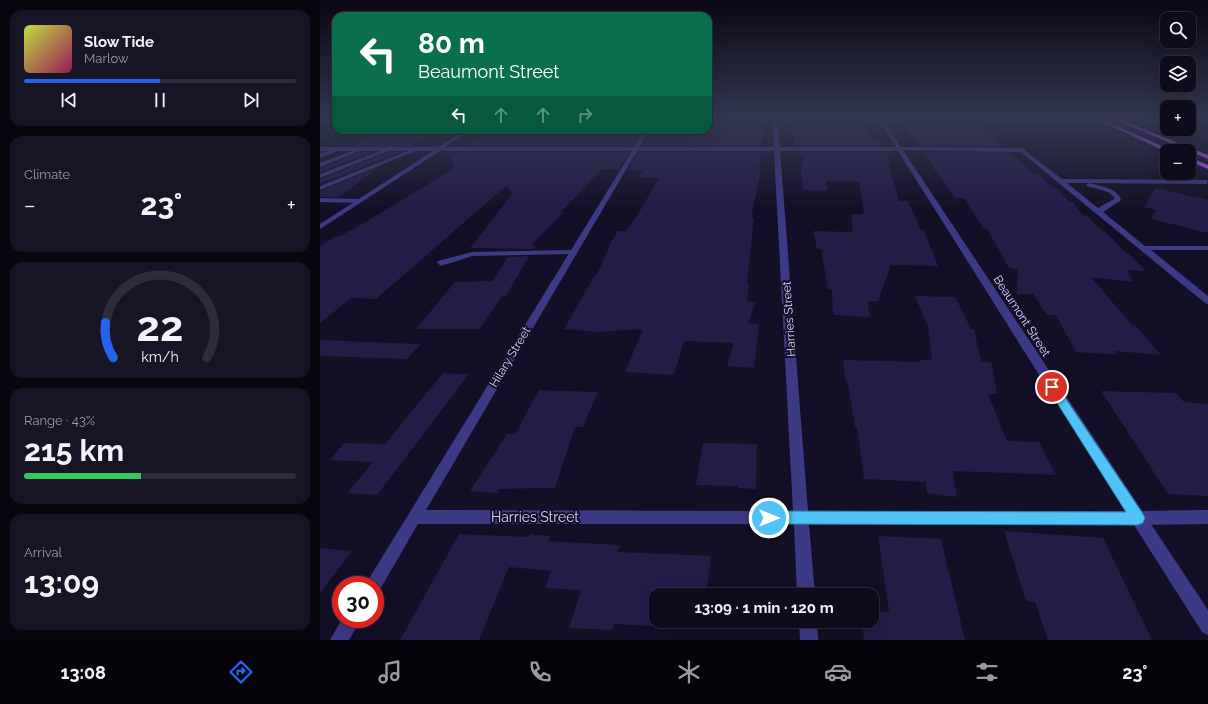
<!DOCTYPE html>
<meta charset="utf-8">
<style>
:root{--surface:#0e0b1c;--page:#171425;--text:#f1f3f6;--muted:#9b9ba3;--line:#2e2b3b;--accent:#2563eb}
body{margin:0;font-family:Raleway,sans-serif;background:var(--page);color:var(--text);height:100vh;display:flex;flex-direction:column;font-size:15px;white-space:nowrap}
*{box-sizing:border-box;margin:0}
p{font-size:13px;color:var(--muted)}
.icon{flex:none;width:22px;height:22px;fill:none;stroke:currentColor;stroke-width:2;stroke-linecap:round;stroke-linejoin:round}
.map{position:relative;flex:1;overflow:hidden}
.sheet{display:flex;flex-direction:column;gap:10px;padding:10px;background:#08060f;width:320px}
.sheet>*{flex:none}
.banner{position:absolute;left:12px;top:12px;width:380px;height:122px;border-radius:12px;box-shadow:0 4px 16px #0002,0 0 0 1px var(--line);background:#0b6e4f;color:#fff;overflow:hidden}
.buttons{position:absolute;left:840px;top:12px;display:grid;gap:8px}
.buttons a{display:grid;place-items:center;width:36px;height:36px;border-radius:8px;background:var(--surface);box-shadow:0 4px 16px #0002,0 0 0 1px var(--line);font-size:20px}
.speed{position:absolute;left:12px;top:576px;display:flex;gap:8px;font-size:20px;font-weight:700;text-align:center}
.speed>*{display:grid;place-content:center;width:52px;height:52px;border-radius:50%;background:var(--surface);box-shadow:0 4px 16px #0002,0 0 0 1px var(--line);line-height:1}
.speed .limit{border:6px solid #d22;background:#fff;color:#111}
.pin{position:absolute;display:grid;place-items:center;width:34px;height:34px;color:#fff;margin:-17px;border:2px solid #fff;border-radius:50%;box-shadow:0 1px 4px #0007}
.me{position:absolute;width:44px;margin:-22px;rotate:90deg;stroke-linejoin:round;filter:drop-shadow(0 0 3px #0008)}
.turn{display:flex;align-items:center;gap:14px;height:84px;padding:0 20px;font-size:18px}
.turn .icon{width:52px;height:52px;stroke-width:2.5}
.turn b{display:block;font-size:28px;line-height:34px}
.lanes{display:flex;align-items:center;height:38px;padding:0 20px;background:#0003;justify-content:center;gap:20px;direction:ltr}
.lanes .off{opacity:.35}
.big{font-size:30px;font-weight:700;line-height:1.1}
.sheet .widget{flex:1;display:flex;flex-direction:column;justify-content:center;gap:6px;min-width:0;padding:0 14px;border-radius:12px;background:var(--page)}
.sheet .dial{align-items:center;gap:0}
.dial svg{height:104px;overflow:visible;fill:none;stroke:var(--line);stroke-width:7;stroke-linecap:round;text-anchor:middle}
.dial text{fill:var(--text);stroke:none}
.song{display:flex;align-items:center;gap:12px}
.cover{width:48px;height:48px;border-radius:6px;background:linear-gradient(135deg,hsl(70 70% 55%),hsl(330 70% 35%))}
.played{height:4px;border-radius:2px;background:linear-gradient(90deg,var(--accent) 50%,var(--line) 50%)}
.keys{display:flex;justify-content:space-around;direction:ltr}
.heat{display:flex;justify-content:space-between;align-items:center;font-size:22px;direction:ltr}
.charge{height:6px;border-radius:3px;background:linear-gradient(90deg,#34c759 43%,var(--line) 0)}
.trip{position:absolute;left:329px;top:588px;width:230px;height:40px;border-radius:12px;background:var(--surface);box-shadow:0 4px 16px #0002,0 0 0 1px var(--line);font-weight:700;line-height:40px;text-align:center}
.dock{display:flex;height:64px;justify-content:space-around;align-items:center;background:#06040b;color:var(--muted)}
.dock .icon{width:28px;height:28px}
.dock .current{color:var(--accent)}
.dock b{font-size:18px;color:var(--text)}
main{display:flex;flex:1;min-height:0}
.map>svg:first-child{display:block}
.building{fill:#241b47}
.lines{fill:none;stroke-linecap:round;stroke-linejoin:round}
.service{fill:#3d3a85;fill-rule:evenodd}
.minor{fill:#3d3a85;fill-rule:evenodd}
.primary{fill:#c25bff;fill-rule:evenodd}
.route{fill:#4fc3f7;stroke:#337fa1}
.labels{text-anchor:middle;stroke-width:4;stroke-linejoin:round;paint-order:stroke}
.street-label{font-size:12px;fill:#d9d4ff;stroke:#130f26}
.near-street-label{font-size:14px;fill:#d9d4ff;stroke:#130f26}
</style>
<main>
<section class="sheet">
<div class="widget">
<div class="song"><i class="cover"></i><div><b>Slow Tide</b><p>Marlow</p></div></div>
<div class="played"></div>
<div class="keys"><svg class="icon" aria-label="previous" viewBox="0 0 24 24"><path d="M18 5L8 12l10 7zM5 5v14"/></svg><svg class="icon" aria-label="pause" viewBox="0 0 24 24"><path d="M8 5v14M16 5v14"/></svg><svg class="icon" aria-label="next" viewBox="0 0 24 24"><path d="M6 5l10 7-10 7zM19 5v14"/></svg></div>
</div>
<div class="widget"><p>Climate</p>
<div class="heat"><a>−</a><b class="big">23°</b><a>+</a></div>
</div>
<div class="widget dial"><svg viewBox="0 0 100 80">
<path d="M14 69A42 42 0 1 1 86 69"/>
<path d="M14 69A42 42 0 0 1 8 42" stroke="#2563eb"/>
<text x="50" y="56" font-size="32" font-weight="700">22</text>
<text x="50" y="72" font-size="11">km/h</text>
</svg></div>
<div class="widget"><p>Range · 43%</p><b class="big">215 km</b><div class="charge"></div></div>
<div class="widget"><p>Arrival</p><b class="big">13:09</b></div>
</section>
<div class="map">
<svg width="888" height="640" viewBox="0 0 888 640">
<rect width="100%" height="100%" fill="#130f26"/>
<!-- building -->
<path class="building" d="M473 120H539L543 130H547L550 140H561L563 146 474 145 471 122H473Z
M579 120H656L684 146H598Z
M388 121 444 122 441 146H322L331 130H388Z
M62 130H113L91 146H31Z
M171 130H322L313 146H148Z
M40 152H52L0 172V168Z
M68 152H80L0 184V179Z
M138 152H309L299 169H282L241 212H244L211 245H215L213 249 150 248 193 193 186 186 56 299 31 298 0 323V246L16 236H21L30 230H32L135 168 130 158Z
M318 152H441L439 170H441L431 218H434L427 283H429L427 301 436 302 428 323 439 324 434 368 407 366 414 343 364 341 354 375 305 372 323 329 278 332 244 329 275 275H277L291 242 298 231H306L318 214 339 178 317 177 323 170H308Z
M478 152H566L570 163H568L579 201H588L601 230H604L618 266 571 265 558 301H548L550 317 513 315 512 289H508L501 249H497L493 231 533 232 531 214H544L539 182 506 181 508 191 483 190 481 169 484 155H478Z
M603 152 691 153 712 173H717L733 188H736L750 202H753L763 215H766L782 231H784L806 253H808L826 271 807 270 813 282 771 277 813 326H816L841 355 795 351 798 355 756 352 736 315H727L713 294H697L698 269 689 268 667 229 663 228 644 198H635L617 171H615L613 166Z
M61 166 19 197H0V191Z
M836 188 888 200V233L831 219 836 210 824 207Z
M209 256 186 296H182L160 329H96L135 282 172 281 188 257Z
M595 296 635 297 651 329H654L661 361 672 363 677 394H668L687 441 719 442 736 475 633 471 637 497 607 493 606 482 544 479 537 427H535L528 383H526L523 360 601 362 600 360H612L608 327Z
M0 340 101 344 87 359 0 356Z
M123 373 149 374 57 495 27 493 53 462 10 460 24 443 65 444Z
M219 390 278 392 263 427H255L235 488 179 489 177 493 150 491 187 434H195Z
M781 391 856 393 864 402 888 404V496L848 494Z
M383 443 437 444 436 489 418 488V486L376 485Z
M684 531 783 538 832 640H728L715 602 706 601Z
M139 534 208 537 210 534 230 536 228 541 300 545 298 552 391 556 386 595H336V621H382L381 629 294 624 292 630 249 628 261 590 225 588 231 571 189 567 159 640H80Z
M558 536 621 539 645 640H544L542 621H552V611L569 612Z
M0 548 32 551 0 593Z"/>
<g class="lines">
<!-- service -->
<path class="service" d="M18 147 21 149 20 150 0 158V154Z
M579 147 702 148 742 179 888 180 887 184 769 183C780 186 798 188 801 200L800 201 783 212 825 246H888V250H831L888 296V304L885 303 701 152 577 150 576 149ZM747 183H769L766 185 767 186 788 192 794 197V199L778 208Z
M40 148 45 149 0 167V163Z
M68 148 73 149 0 178V174Z
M95 148 100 149 0 190V186Z
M0 198 39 199 42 201 39 203 0 202Z
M253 250 257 252 256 254 152 256 121 266 117 263 118 261 152 252Z
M888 510V524L818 525 813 523 810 518 813 513 818 511Z"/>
<!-- minor -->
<path class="minor" d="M453 120H457L460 147H576L559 120H563L888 610V635L882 632 814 525 489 524 495 595H477L474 524H98L59 591 55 593V585H45L312 151H120L0 229V224L113 151H0V147H118L145 130H151L125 147H314L324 130H330L319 147H454ZM317 151H454L473 511 106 510ZM460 151H578L805 511H488Z
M22 619H41L29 640H10Z
M479 621H497L498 640H480Z"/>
<!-- primary -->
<path class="primary" d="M778 120H783L853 151 847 152Z
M796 120H801L888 155V159Z
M869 157 888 165V169L869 161Z"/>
</g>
<!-- sky -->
<linearGradient id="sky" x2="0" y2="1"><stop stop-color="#0a0815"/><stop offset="0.57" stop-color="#333752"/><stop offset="1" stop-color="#333752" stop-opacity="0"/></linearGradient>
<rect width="888" height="209" fill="url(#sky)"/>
<!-- route -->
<path class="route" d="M732 383 736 384 823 514 825 518 823 523 818 525 449 524 444 522 442 518 444 513 449 511 806 512 727 387 729 384Z"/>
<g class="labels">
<!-- street labels -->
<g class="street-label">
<text transform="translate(702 316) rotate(57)" y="4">Beaumont Street</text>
<text transform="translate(469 319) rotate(-94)" y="4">Harries Street</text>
<text transform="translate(190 357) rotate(-59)" y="4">Hilary Street</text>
</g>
<!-- near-street labels -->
<g class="near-street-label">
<text x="215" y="522">Harries Street</text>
</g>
</g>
</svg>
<div class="buttons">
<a><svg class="icon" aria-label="search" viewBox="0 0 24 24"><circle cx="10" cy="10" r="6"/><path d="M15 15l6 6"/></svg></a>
<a><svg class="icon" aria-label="layers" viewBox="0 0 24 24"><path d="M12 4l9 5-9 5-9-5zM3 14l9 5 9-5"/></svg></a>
<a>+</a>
<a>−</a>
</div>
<div class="speed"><div class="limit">30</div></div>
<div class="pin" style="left:732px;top:387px;background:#d93025"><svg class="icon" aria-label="arrive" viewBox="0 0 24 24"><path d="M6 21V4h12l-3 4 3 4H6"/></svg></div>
<svg class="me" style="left:449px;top:518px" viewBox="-20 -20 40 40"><circle r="17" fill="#4fc3f7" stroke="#fff" stroke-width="3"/><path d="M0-11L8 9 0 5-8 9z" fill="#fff"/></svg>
<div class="trip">13:09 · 1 min · 120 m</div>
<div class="banner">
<div class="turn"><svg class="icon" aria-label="left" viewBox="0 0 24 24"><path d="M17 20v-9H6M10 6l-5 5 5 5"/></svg><div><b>80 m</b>Beaumont Street</div></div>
<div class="lanes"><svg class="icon" aria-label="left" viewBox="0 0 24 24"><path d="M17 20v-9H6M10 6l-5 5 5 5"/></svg><svg class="icon off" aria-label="ahead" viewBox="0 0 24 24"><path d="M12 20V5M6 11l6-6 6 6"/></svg><svg class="icon off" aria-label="ahead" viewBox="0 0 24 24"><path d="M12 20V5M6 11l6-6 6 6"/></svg><svg class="icon off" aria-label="right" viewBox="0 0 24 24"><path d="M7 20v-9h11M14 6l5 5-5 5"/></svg></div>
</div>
</div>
</main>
<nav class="dock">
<b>13:08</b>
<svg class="icon current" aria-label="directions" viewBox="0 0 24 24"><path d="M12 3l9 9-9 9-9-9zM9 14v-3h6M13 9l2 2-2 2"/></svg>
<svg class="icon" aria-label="music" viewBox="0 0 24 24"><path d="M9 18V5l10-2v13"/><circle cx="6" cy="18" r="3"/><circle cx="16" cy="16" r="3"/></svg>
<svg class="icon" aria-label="phone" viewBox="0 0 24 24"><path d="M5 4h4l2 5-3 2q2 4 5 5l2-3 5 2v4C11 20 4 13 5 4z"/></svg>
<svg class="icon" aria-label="climate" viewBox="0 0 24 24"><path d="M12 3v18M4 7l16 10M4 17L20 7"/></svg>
<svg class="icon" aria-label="car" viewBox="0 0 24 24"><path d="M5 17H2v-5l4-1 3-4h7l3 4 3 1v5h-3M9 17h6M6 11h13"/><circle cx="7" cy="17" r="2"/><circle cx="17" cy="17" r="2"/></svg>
<svg class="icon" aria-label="filters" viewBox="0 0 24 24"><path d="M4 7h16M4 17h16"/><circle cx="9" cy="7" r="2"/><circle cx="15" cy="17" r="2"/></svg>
<b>23°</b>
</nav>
